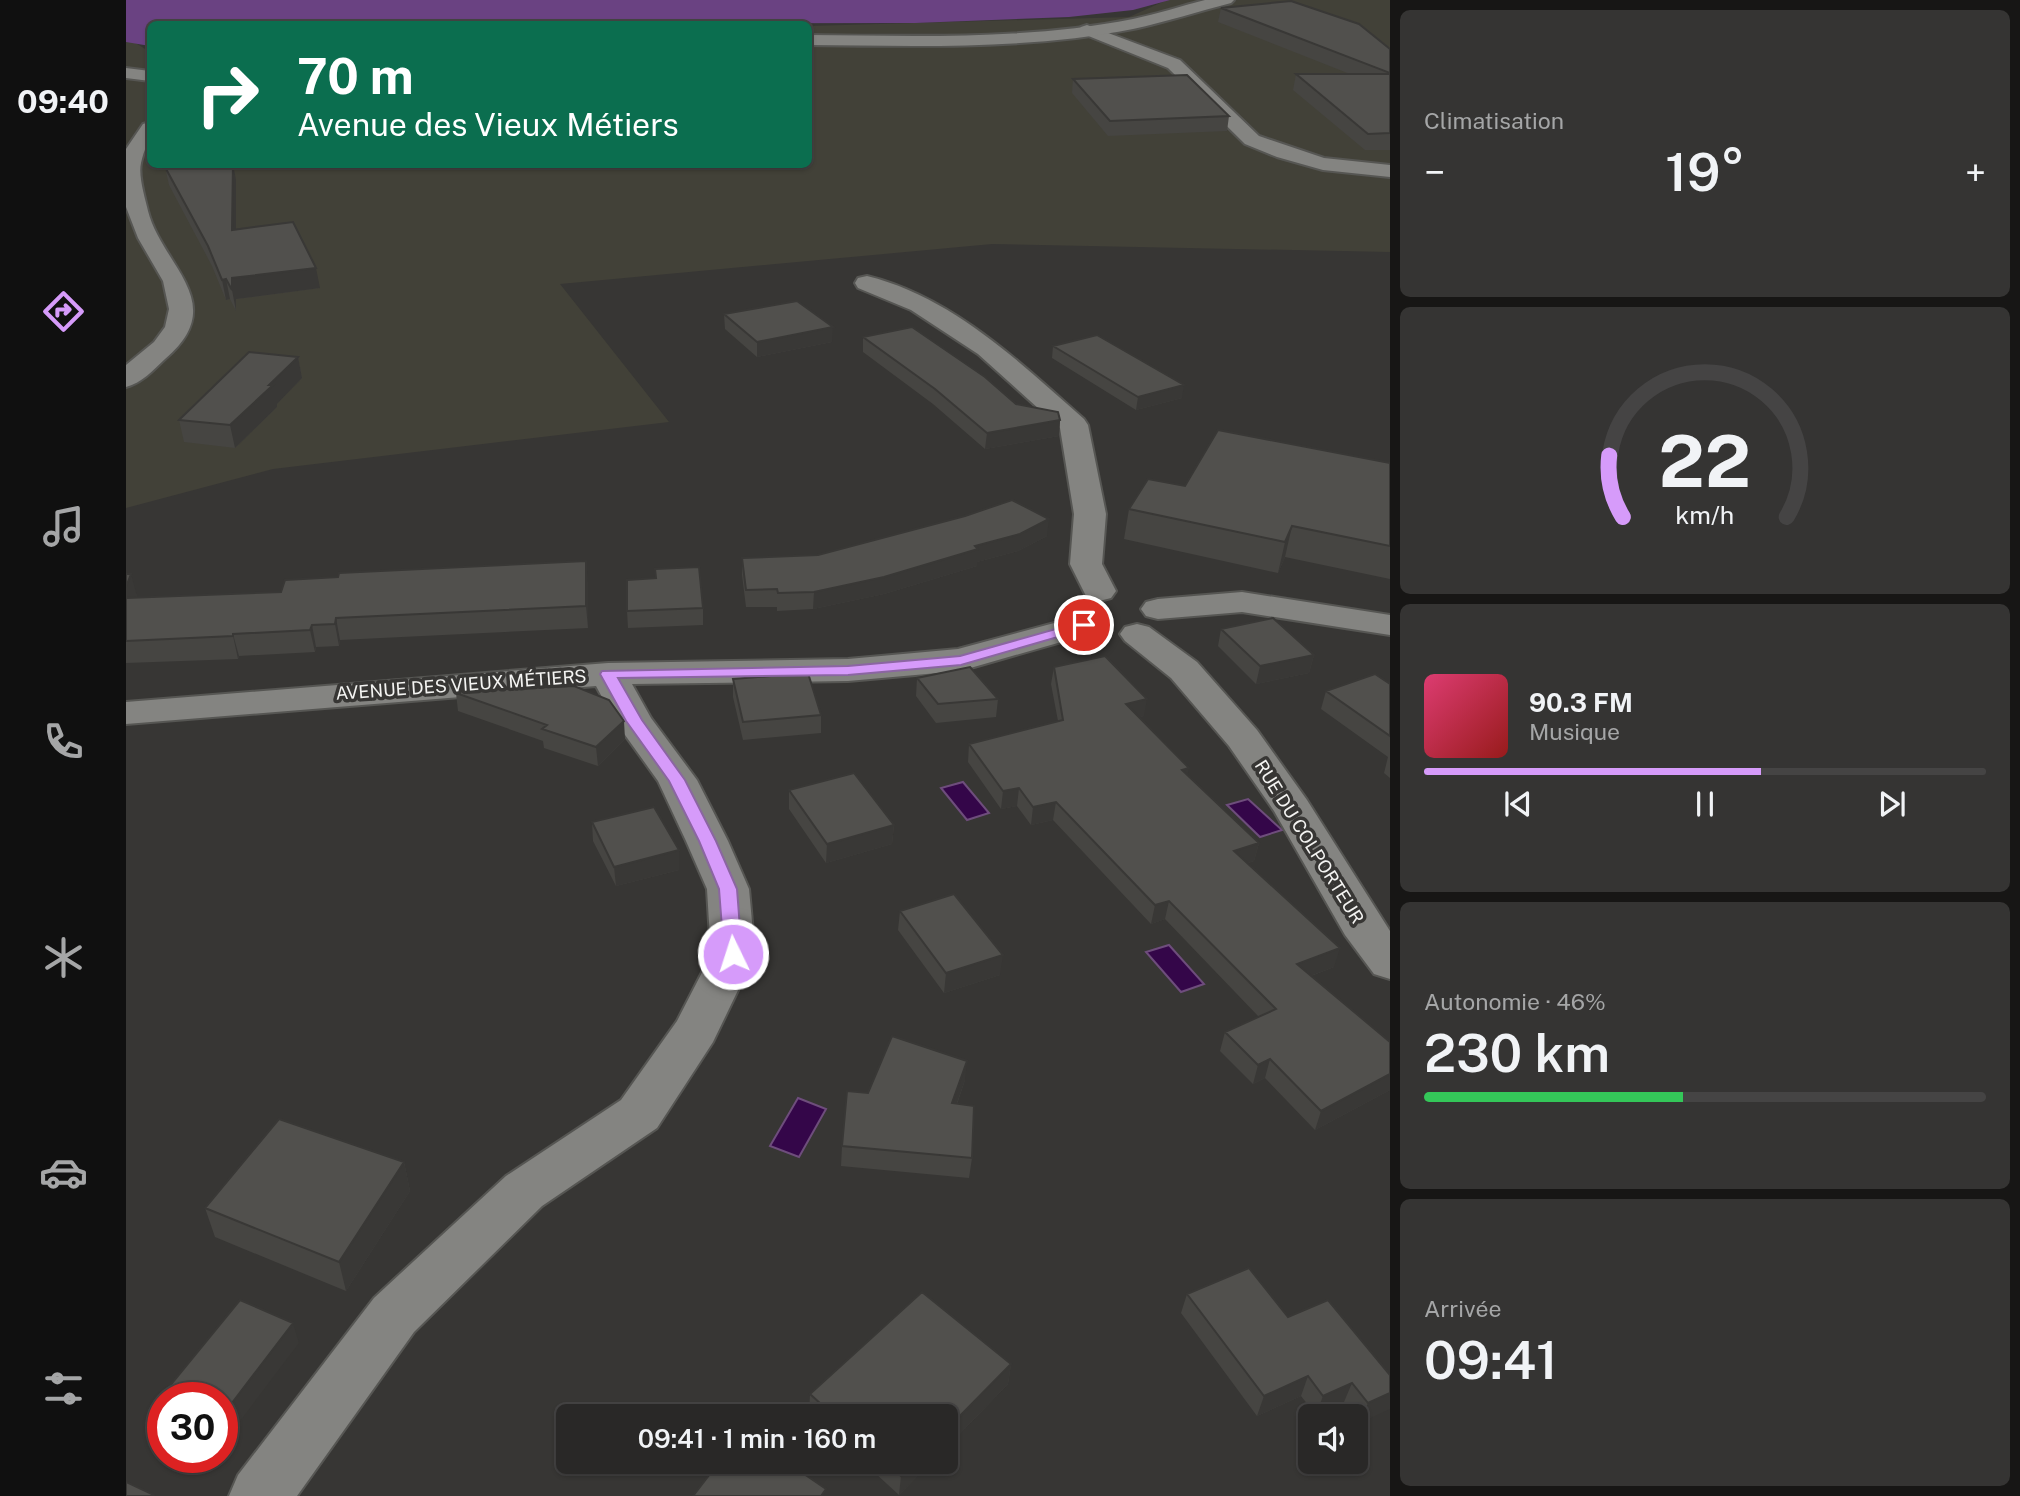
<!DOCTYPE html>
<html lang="fr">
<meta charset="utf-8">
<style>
:root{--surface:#292827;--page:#353433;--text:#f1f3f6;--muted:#a5a6a7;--line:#454444;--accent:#d69bfa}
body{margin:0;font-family:"Public Sans",sans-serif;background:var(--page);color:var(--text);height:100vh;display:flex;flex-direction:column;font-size:26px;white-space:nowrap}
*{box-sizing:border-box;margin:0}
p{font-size:23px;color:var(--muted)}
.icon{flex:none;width:38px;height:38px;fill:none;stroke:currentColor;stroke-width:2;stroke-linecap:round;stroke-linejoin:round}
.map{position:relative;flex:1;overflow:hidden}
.panel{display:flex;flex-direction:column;gap:10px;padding:10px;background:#171615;width:630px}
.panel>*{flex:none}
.top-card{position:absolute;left:21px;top:21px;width:665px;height:147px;border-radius:10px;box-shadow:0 2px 5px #0004,0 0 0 2px var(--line);background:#0b6e4f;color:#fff;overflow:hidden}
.controls{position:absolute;left:1172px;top:1404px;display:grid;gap:14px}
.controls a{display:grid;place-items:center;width:70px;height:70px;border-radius:10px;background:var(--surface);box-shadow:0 2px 5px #0004,0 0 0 2px var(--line);font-size:35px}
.speed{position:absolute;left:21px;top:1382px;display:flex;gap:14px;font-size:35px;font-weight:700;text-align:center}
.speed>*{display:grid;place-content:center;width:91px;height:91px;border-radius:50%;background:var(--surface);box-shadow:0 2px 5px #0004,0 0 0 2px var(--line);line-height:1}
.speed .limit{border:10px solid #d22;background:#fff;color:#111}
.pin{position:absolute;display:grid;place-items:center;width:60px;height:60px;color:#fff;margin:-30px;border:4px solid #fff;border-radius:50%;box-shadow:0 2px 7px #0007}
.me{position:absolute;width:77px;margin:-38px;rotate:356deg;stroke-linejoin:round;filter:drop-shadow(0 0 5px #0008)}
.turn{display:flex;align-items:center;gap:24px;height:147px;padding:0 35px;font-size:32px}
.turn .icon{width:91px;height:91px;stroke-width:2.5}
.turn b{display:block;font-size:49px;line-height:60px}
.big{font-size:52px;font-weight:600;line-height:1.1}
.panel .tile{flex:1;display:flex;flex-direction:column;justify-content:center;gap:10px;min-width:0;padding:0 24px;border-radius:10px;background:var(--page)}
.panel .dial{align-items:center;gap:0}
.dial svg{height:182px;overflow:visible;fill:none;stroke:var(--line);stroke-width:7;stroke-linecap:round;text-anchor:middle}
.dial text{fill:var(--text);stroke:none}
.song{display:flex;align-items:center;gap:21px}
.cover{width:84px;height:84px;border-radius:10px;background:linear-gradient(135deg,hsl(340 70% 55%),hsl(0 70% 35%))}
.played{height:7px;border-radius:4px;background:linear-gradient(90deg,var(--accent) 60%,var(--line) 60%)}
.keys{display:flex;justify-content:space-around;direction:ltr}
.heat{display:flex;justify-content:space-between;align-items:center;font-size:38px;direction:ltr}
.charge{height:10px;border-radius:5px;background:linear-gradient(90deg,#34c759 46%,var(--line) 0)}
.trip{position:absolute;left:430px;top:1404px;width:402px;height:70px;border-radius:10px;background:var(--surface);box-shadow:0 2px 5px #0004,0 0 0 2px var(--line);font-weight:600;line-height:70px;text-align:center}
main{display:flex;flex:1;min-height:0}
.menu{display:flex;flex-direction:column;width:126px;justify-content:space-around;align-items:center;background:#101010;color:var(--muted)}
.menu .icon{width:49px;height:49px}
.menu .active{color:var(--accent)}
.menu b{font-size:32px;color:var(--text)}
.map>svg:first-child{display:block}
.built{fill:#424138}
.green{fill:#6a4282}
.water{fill:#340649;stroke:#6e4d7c;stroke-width:2}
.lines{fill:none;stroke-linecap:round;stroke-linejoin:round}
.minor-casing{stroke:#565653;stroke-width:4}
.tertiary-casing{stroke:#565653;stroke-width:4}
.minor{fill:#848481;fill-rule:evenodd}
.tertiary{fill:#848481;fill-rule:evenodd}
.wall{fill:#464542}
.shaded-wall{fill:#393836}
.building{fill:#51504d;stroke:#393836;stroke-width:2}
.route{fill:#d69bfa;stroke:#8b65a2;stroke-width:2}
.labels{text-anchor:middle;stroke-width:7;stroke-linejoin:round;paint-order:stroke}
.street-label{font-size:18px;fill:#f4f4f2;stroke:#373634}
</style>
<main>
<nav class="menu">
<b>09:40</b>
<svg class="icon active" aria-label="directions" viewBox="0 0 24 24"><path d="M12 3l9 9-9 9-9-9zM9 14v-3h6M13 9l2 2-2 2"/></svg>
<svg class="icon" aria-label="music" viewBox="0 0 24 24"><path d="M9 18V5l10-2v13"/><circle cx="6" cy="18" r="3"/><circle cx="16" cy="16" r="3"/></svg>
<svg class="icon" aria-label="phone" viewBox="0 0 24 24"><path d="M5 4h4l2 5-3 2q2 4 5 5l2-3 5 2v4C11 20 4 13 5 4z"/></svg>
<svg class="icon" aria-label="climate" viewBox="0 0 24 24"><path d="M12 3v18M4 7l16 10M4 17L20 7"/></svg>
<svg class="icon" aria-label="car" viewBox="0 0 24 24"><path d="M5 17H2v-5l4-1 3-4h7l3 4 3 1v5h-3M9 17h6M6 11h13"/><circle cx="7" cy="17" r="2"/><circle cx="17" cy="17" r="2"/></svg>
<svg class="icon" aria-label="filters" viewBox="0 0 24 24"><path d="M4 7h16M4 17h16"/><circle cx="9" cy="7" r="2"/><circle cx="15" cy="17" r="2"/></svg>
</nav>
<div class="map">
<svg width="1264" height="1496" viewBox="0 0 1264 1496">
<rect width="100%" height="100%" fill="#373634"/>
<!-- built -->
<path class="built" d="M1041 0H1264V252L866 244 434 284 543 422 147 469 0 508V42H8L24 52V164H682L683 26 1003 17Z"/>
<!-- green -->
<path class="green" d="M0 0H1044L1007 10 943 17 789 23 24 24V46L0 42Z"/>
<!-- water -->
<path class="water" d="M837 782 863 813 841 820 815 788Z
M1122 799 1156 830 1134 837 1101 805Z
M1043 945 1078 984 1055 992 1020 952Z
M672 1098 700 1109 673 1157 644 1146Z"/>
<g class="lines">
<defs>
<path id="minor" d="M961 25 1054 60 1133 136 1198 158 1264 165V177L1197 170 1151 157 1119 144 1042 68 955 33 953 30 955 27Z
M24 122C26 138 18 148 15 163 12 176 19 198 22 211 36 266 105 303 39 359 27 370 16 383 0 387V365L28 342 39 327 43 309 37 281 12 238 0 207V149L17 124Z
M741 276C827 297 894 363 958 419L962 425 980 514 976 564 990 591 985 598 973 601 961 598 944 564 948 514 934 428 852 354 785 310 732 288 729 283 732 278Z
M1116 592 1264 615V635L1116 612 1032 619 1020 616 1015 609 1020 602 1032 599Z
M958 615 970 618 975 625 970 632 834 671 722 681 506 684 525 718 571 780 602 841 623 889 629 955 587 1042 531 1128 416 1206 288 1332 171 1496H103L112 1475 248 1298 380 1176 495 1100 551 1021 585 955 581 889 560 841 532 781 489 721 470 686 0 724V702L482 663 722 659 832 649Z
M1011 624 1023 627 1071 662 1131 730 1181 800 1264 931V979L1248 974 1219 935 1148 811 1103 746 1045 678 999 641 994 634 999 627Z"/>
<path id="tertiary" d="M1079 0H1108L1105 3C1073 11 1040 22 1007 29 901 50 790 46 682 45V35C790 36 901 40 1007 19 1031 14 1055 6 1079 0Z
M0 68 24 71V81L0 78Z"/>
</defs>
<!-- minor casing -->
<use href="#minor" class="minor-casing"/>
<!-- tertiary casing -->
<use href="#tertiary" class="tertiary-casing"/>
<!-- minor -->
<use href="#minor" class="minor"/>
<!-- tertiary -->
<use href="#tertiary" class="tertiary"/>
</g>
<!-- wall -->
<path class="wall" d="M1095 8 1264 49V150H1239L1167 90 1170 74H1224L1092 22Z
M947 79 1103 116 1101 131 982 136 946 93Z
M39 167 110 180V229L194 288 110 299V311L104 299 100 300 86 266 43 185Z
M598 314 706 342 631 357 599 329Z
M737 337 890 404 934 420 933 436 859 449 807 404 737 352Z
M927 346 1056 398 1010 410 926 358Z
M172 357 176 378 151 404V407L109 448 58 442 53 420Z
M1264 463V579L1159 557 1152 573 998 539 1003 509 1059 486Z
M921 536 892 551 851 562V566L758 594 687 609 651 611V607H620L616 575V558L692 555Z
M0 574 11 596 10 598 462 582V628L214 640 213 646 190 647 189 652 113 656 112 659 0 663Z
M577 608V625L502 628 501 611Z
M1095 629 1188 655 1183 673 1130 684 1092 646Z
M928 667 1018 716 1013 717 1062 775 1133 843 1128 861 1122 863 1208 967 1185 976 1264 1042V1090L1189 1130 1139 1078 1127 1084 1094 1051 1099 1032 1133 1017 1039 919 1025 924 927 820 905 825 891 806 875 809 842 762 843 744 932 721 925 684Z
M791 678 872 699 870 717 810 723 790 696Z
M607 679 695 715V733L617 740 607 697Z
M1264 684V778L1258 773 1262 757 1195 709 1200 691Z
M330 693 499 739 472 766 418 748 417 741 332 711Z
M663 790 768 825 766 844 700 863 663 809Z
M466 822 553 850V870L490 886 467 841Z
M774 911 874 975 818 993 772 930Z
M839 1080 831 1104 846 1158 843 1178 715 1166 716 1146 742 1093Z
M278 1162 284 1191 220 1291 89 1237 79 1208Z
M1061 1294 1162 1317 1264 1375 1234 1423 1230 1416H1229L1218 1402 1190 1415 1175 1396 1131 1416 1055 1313Z
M885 1364 882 1384 821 1447V1416H685L683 1414 684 1394Z
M736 1461H806L773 1495Z"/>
<!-- shaded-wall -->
<path class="shaded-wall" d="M107 164 110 180V249L106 230Z
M190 268 194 288 110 299V311L106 290V278Z
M100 279 104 299 100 300 96 280Z
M707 327 706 342 631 357V342Z
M172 357 176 378 151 404V407L109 448 104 425Z
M1058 385 1056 398 1010 410 1012 397Z
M934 420 933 436 859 449 861 433Z
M923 519 921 536 892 551 851 562V566L758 594 687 609 688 592 849 546Z
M1166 526 1159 557 1152 573 1159 542Z
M460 561 462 582V628L460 606Z
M5 574 11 596 1 620 0 615V587Z
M210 618 214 640 213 646 209 624Z
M186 625 190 647 189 652 184 630Z
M107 634 113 656 112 659 107 636Z
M1188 655 1183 673 1130 684 1134 666Z
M1021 699 1018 716 997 721 1000 704Z
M498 721 499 739 472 766 470 747Z
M1063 768 1059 786 1056 770Z
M893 788 891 806 875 809 877 791Z
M930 802 927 820 905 825 907 807Z
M768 825 766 844 700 863 701 844Z
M1133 843 1128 861 1104 869 1108 851Z
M553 850V870L490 886 488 867Z
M1043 901 1039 919 1025 924 1029 905Z
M1214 948 1208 967 1166 983 1171 964Z
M877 955 874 975 818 993 820 973Z
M1144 1059 1139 1078 1127 1084 1132 1065Z
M841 1061 839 1080 824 1123 826 1103Z
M1264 1074V1090L1189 1130 1195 1111Z
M278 1162 284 1191 220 1291 213 1262Z
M167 1323 173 1343 96 1445V1416Z
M885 1364 882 1384 821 1447V1429Z
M1182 1376 1175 1396 1131 1416 1138 1396Z
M1226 1383 1218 1402 1190 1415 1197 1396Z
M1264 1393V1409L1234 1423 1242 1403Z
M789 1461H806L773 1495 775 1476Z"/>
<!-- building -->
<path class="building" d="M1165 1 1233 24 1264 49V73L1095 8Z
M1170 74H1264V133L1242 134Z
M1061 75 1103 116 984 121 947 79Z
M70 164H107L106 230 167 222 190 268 106 278V290L100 279 96 280 82 246 39 167Z
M671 301 707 327 631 342 598 314Z
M786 327 859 377 890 404 932 412 934 420 861 433 809 389 737 337Z
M971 335 1058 385 1012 397 927 346Z
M123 352 172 357 143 385H147L104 425 53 420Z
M1092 430 1264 463V546L1166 526 1159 542 1003 509 1022 479 1059 486Z
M886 500 923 519 894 534 849 546 852 549 758 577 688 592 652 593 651 589 620 590 616 558 692 555 839 516Z
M460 561V606L210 618 209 624 186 625 184 630 107 634V636L0 641V598L155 592 159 580 212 577 213 573Z
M573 567 577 608 501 611V580L530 578 529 569Z
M0 574H5L0 587Z
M1147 618 1188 655 1134 666 1095 629Z
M979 656 1021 699 1000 704 1063 768 1056 770 1133 843 1108 851 1214 948 1171 964 1264 1042V1074L1195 1111 1144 1059 1132 1065 1099 1032 1150 1009 1043 901 1029 905 930 802 907 807 893 788 877 791 843 744 937 720 928 667Z
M844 667 872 699 812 704 791 678Z
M682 673 695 715 617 722 607 679Z
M1249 674 1264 684V736L1200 691Z
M448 686 483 700 498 721 470 747 416 729 421 725 330 693V691Z
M728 773 768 825 701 844 663 790Z
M528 807 553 850 488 867 466 822Z
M828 894 877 955 820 973 774 911Z
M766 1036 841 1061 826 1103 848 1106 846 1158 716 1146 721 1091 742 1093Z
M153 1119 278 1162 213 1262 79 1208Z
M1123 1268 1162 1317 1202 1300 1264 1375V1393L1242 1403 1226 1383 1197 1396 1182 1376 1138 1396 1061 1294Z
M796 1292 885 1364 821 1429V1416H708L684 1394Z
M114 1300 167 1323 96 1416V1398H37V1401L33 1399Z
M594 1461H659L700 1489 695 1496H567Z
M759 1461H789L775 1476Z
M0 1482 28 1495 27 1496H0Z"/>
<!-- route -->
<path class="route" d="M958 621 965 625 963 628 835 665 722 675 492 678 516 720 559 780 590 841 611 889 616 954 614 959H601L598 954 593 889 573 841 543 781 500 721 474 674 476 671 722 666 834 656Z"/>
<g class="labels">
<!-- street labels -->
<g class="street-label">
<text transform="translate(335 685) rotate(-4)" y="6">AVENUE DES VIEUX MÉTIERS</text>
<text transform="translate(1183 842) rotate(58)" y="6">RUE DU COLPORTEUR</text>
</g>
</g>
</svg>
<div class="controls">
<a><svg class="icon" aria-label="sound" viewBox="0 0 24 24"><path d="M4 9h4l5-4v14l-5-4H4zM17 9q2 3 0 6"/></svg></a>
</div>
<div class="speed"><div class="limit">30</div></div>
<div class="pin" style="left:958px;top:625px;background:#d93025"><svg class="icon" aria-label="arrive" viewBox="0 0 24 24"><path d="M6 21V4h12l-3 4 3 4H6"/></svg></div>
<svg class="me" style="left:607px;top:954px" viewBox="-20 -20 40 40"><circle r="17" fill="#d69bfa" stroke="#fff" stroke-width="3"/><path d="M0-11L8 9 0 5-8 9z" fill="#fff"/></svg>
<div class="trip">09:41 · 1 min · 160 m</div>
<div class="top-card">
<div class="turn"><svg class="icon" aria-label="right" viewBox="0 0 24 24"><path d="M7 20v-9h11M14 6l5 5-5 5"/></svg><div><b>70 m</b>Avenue des Vieux Métiers</div></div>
</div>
</div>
<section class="panel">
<div class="tile"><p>Climatisation</p>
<div class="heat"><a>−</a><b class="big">19°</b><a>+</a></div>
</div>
<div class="tile dial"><svg viewBox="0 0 100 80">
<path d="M14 69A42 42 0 1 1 86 69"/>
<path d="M14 69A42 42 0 0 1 8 42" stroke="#d69bfa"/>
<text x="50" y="56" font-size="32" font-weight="700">22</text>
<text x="50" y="72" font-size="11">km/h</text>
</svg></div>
<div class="tile">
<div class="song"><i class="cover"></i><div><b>90.3 FM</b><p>Musique</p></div></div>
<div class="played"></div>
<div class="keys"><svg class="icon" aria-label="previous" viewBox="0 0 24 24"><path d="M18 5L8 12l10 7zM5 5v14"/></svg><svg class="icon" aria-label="pause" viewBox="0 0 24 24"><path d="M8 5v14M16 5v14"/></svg><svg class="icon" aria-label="next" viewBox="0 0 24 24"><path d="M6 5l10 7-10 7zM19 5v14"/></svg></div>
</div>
<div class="tile"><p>Autonomie · 46%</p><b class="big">230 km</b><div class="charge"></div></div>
<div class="tile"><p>Arrivée</p><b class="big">09:41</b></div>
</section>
</main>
